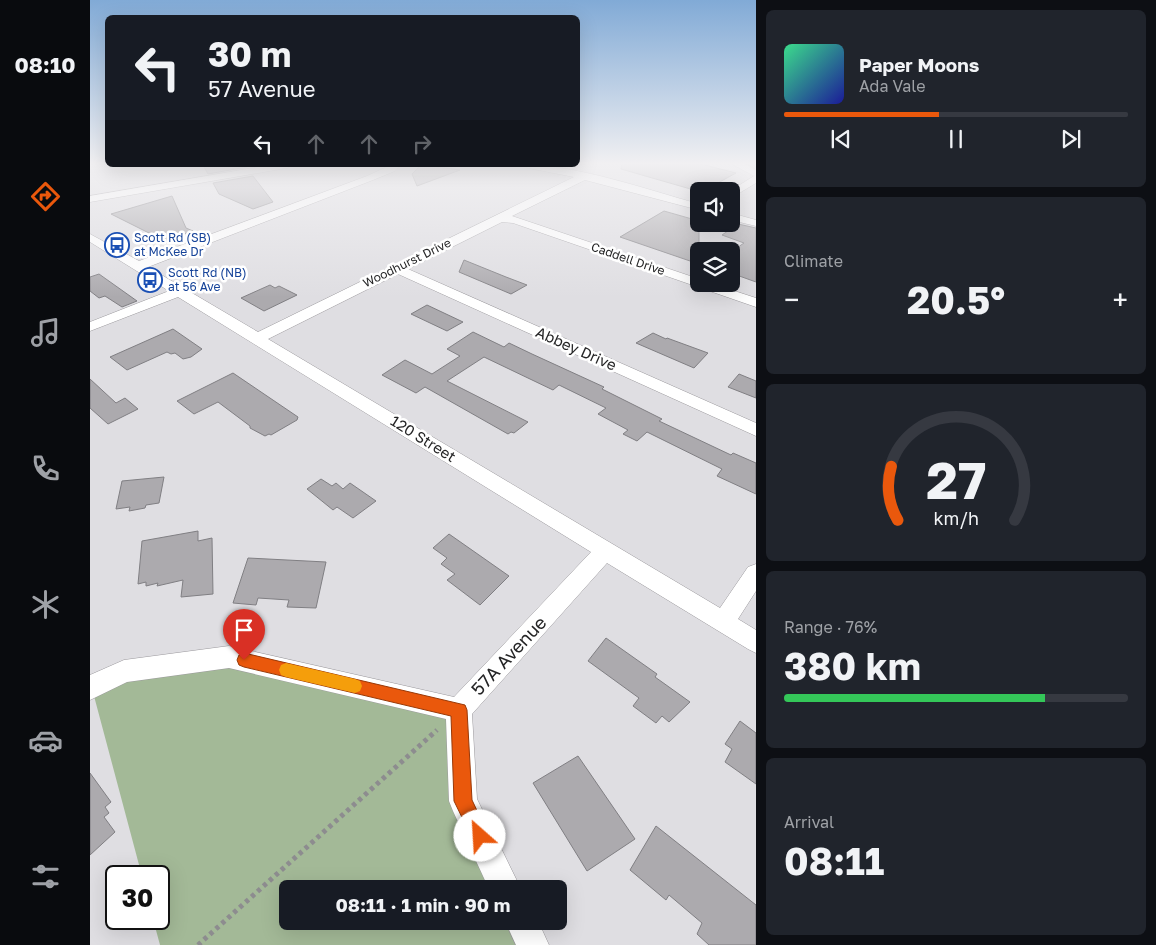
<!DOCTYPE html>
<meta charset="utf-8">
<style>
:root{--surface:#171b24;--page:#20242c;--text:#f1f3f6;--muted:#9ea1a6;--line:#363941;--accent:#ea580c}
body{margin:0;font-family:"Golos Text",sans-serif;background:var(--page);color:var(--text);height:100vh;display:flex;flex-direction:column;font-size:19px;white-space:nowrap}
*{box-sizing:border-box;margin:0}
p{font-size:16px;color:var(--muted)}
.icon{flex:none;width:28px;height:28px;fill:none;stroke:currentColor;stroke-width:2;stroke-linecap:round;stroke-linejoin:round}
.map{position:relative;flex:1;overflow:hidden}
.panel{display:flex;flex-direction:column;gap:10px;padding:10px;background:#0d0f14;width:400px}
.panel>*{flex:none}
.banner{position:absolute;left:15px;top:15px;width:475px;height:152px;border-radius:8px;box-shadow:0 5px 20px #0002;background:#171b24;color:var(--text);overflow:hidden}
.controls{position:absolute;left:600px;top:182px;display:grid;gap:10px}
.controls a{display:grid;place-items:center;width:50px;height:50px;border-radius:8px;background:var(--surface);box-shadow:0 5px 20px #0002;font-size:25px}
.speed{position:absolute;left:15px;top:865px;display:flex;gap:10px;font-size:25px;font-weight:700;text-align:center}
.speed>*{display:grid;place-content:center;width:65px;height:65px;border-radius:50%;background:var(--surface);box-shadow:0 5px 20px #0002;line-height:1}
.speed .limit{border:2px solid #111;border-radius:8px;background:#fff;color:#111}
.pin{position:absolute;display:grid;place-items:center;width:42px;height:42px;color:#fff;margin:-51px -21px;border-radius:50% 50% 50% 0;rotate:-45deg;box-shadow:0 0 5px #0007}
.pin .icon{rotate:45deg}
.me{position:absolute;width:55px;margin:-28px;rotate:334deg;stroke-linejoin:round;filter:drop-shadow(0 0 4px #0008)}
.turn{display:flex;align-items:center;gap:18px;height:105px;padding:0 20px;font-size:22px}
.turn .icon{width:65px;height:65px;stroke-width:2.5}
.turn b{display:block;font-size:35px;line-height:42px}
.lanes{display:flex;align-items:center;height:48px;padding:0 20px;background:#0003;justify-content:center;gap:25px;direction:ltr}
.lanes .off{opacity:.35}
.big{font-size:38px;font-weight:700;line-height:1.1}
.panel .tile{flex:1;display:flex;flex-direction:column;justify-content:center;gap:8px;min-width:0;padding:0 18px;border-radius:8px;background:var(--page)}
.panel .dial{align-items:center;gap:0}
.dial svg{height:130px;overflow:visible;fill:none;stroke:var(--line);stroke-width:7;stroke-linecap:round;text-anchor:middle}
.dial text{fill:var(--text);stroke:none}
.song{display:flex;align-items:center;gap:15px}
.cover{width:60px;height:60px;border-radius:8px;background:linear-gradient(135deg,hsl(150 70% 55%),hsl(240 70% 35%))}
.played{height:5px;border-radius:2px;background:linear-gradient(90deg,var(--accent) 45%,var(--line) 45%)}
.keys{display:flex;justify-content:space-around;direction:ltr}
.heat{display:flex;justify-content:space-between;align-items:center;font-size:28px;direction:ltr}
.charge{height:8px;border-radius:4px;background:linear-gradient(90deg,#34c759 76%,var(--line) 0)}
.trip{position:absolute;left:189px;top:880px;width:288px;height:50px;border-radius:8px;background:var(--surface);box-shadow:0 5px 20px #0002;font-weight:700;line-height:50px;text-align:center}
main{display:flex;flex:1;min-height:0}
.tab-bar{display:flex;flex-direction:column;width:90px;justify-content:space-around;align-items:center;background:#090b0e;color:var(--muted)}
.tab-bar .icon{width:35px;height:35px}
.tab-bar .on{color:var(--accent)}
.tab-bar b{font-size:22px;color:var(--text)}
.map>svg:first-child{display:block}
.green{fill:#a3b997}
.building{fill:#acaaae;stroke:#807f83}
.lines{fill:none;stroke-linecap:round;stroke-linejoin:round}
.minor-casing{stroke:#9b999d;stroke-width:1}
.path{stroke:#8d8c8f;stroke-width:5;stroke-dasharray:4 4;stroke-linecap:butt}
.minor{fill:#fff;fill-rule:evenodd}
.route{fill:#ea580c;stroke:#983908}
.slow{fill:#f59e0b}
.labels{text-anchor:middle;stroke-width:5;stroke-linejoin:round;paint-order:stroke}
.far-transit-label{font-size:12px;fill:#164399;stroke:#fff;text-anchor:start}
.far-street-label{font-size:12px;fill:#252526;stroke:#fff}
.street-label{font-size:15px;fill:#252526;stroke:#fff}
.near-street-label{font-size:18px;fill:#252526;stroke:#fff}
</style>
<main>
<nav class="tab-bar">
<b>08:10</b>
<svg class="icon on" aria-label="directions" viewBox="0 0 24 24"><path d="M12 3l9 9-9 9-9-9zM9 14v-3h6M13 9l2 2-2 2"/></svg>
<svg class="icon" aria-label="music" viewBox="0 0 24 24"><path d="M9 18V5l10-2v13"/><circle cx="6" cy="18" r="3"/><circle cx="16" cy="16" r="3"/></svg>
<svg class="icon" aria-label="phone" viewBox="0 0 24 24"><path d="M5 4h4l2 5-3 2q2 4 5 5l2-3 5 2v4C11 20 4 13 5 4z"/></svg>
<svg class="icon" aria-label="climate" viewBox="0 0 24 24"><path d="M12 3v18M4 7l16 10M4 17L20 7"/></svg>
<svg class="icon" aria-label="car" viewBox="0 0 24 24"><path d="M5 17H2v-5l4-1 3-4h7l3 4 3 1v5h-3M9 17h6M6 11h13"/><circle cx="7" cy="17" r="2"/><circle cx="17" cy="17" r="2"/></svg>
<svg class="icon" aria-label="filters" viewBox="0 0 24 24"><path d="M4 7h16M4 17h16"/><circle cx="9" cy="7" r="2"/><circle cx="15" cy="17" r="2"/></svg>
</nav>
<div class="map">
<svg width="666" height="945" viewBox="0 0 666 945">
<rect width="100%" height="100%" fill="#dfdee2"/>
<!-- green -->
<path class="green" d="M141 666 359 717 404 889H198V921H420L431 945H70L63 919H69V876H52L4 696 33 682Z"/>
<!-- building -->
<path class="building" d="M532 164H611L646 173 615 190 608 188 604 190 531 169Z
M113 165H156L157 167 118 174Z
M331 165H335L370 170 327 186 322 174Z
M163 176 183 202 163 209 129 194 123 183Z
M82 196 96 228 103 231 75 241 21 214Z
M574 211 609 221V257L603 262 530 237Z
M648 224 666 228V282L641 273V252L654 243 632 235Z
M374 260 416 277 437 285 421 294 369 272Z
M9 274 47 301 32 307 15 296 9 298 0 291V277Z
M180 285 185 288 189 286 207 295 174 311 151 298Z
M337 305 373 322 357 331 321 314Z
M83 329 112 349 101 357 93 359 85 353 81 354 77 352 37 370 20 357Z
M383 332 414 347 419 343 442 354 514 387 512 389 572 419 569 421 641 455 643 453 666 463V494L627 476 632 469 557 432 547 441 533 434 538 430 508 414 516 408 469 385 463 390 394 357 357 381 438 422 424 433 421 432 418 434 335 387 326 393 292 375 315 360 342 374 370 356 357 349Z
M563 333 576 339 577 338 618 353 604 368 546 343Z
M143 373 208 417 207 420 181 435 179 434 175 436 160 428V426L128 402 104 414 87 401Z
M649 374 666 381V398L638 387Z
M0 379 26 403 35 398 48 409 18 424 0 408Z
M74 477 69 503 56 505 55 508 39 511 40 507 26 509 32 481Z
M231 479 242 486 246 483 253 489 260 483 286 501 263 518 247 507 243 510 217 489Z
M108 531V541L122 538 123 594 91 597 93 580 67 586 68 583 56 586V582L48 584 52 541Z
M359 534 419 576 390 605 357 580 365 574 351 564 357 558 343 548Z
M158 558 236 562 226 608 197 607 199 600 168 598 166 605 143 603Z
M516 638 567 674 565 677 600 702 579 722 572 716 566 723 543 706 549 698 498 661Z
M650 721 666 733V784L635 762 642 749 635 744Z
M488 756 545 839 497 871 443 783Z
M0 773 21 802 15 807 19 813 14 817 25 832 0 855Z
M566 826 666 905V945H619L607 934 612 923 579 895 576 900 540 870Z"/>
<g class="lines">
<defs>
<path id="minor" d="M642 164H655L666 170V183L641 198 640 191 664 176Z
M180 165H202L197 168 0 202V196Z
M301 165H311L305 171 283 180 58 267 168 332 484 177 438 168 433 165C489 165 554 189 609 204V210L495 180 422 216 609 279V284H623L666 298V307L423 223 412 222 318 269 666 423V436L308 274 178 339 630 608 658 567 666 564V591L648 619 666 630V653L658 649 517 563 382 714 387 799 431 889H399L363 811 359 801 356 719 139 668 37 682 0 700V675L34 660 139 646 364 697 501 552 88 297 0 331V322L79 291 0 242V234L49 261 277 176Z
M641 213 666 220V226L641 220Z
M415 921H448L459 945H426Z"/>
</defs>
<!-- minor casing -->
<use href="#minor" class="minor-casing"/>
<!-- path -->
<path class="path" d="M108 945 347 730"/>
<!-- minor -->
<use href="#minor" class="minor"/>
</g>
<!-- sky -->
<linearGradient id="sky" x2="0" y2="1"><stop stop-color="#81aad6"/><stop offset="0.55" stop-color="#f1f0f2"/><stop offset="1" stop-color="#f1f0f2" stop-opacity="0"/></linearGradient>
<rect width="666" height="297" fill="url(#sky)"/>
<!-- route -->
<path class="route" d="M154 653 375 705 377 710 382 800 399 836 396 842 390 845 384 842 364 801 361 716 154 667 149 665 147 660 149 655Z"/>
<!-- slow -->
<path class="slow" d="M196 663 265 679 270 681 272 686 270 691 265 693 196 677 191 675 189 670 191 665Z"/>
<!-- icons -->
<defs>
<symbol id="bus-ring" viewBox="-11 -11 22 22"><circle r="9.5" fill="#fff" stroke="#1a4fb4" stroke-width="1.5"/><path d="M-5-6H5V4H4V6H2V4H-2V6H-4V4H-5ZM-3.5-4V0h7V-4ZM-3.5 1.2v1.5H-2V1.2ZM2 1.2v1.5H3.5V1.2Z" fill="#1a4fb4"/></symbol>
</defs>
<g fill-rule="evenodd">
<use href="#bus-ring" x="13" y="231" width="28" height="28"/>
<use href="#bus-ring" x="46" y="266" width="28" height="28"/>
</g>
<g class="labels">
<!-- far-transit labels -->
<g class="far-transit-label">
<text x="44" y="242">Scott Rd (SB)<tspan x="44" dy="14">at McKee Dr</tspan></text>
<text x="78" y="277">Scott Rd (NB)<tspan x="78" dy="14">at 56 Ave</tspan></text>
</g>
<!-- far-street labels -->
<g class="far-street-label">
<text transform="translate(538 259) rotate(19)" y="4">Caddell Drive</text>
<text transform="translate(317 263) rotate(-26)" y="4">Woodhurst Drive</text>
</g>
<!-- street labels -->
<g class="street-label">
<text transform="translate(486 349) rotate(24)" y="5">Abbey Drive</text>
<text transform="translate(333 439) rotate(32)" y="5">120 Street</text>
</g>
<!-- near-street labels -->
<g class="near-street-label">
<text transform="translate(419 656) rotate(-47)" y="6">57A Avenue</text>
</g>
</g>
</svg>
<div class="controls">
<a><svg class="icon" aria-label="sound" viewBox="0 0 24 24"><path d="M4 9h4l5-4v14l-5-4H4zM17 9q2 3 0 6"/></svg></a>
<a><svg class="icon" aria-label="layers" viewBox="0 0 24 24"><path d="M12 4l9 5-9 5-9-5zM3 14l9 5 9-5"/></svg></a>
</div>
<div class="speed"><div class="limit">30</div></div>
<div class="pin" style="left:154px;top:660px;background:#d93025"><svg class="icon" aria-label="arrive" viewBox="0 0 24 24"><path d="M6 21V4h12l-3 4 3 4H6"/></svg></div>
<svg class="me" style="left:390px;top:836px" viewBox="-20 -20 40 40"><circle r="19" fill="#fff"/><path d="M0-13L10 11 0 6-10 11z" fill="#ea580c"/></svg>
<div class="trip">08:11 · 1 min · 90 m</div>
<div class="banner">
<div class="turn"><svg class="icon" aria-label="left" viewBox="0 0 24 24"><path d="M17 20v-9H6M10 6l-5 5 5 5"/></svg><div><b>30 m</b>57 Avenue</div></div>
<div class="lanes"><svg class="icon" aria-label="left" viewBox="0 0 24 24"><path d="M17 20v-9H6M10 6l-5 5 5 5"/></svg><svg class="icon off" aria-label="ahead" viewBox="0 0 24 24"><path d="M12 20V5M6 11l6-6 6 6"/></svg><svg class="icon off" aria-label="ahead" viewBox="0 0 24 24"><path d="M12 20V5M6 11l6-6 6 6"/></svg><svg class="icon off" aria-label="right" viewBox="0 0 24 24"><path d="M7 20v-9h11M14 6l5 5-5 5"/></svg></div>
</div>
</div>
<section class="panel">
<div class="tile">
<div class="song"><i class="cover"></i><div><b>Paper Moons</b><p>Ada Vale</p></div></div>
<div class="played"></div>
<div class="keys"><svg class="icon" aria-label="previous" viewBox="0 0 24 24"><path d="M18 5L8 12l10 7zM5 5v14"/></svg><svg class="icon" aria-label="pause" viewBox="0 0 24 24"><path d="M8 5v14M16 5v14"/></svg><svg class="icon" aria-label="next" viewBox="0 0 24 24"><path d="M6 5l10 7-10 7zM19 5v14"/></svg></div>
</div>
<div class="tile"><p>Climate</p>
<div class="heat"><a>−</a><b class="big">20.5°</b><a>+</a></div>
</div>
<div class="tile dial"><svg viewBox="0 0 100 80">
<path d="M14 69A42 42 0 1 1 86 69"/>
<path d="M14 69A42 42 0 0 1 10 36" stroke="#ea580c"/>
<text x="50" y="56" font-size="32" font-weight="700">27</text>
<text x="50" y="72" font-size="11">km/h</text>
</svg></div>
<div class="tile"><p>Range · 76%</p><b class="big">380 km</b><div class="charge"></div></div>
<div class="tile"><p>Arrival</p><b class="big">08:11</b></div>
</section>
</main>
